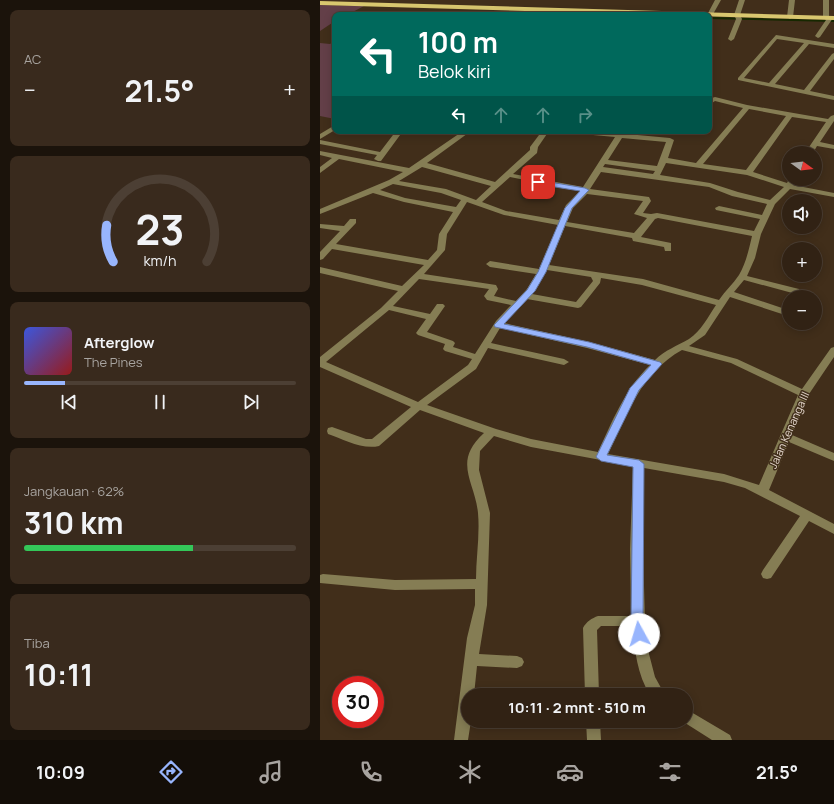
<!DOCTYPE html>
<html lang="id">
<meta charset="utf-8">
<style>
:root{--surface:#312214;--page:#392a1d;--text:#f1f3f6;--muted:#a8a4a0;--line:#4c3f34;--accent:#98b5fd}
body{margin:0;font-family:Manrope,sans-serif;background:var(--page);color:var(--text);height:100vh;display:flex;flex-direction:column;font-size:15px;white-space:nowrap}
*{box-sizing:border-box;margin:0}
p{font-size:13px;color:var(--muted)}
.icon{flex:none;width:22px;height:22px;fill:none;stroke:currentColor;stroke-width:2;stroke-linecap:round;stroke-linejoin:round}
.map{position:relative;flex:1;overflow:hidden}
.details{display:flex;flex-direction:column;gap:10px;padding:10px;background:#1b130b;width:320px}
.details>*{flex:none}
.banner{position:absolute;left:12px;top:12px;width:380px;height:122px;border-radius:8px;box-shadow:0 2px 10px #0003,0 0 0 1px var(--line);background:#00695c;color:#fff;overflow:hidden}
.needle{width:26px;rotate:105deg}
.fabs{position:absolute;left:462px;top:146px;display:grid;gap:8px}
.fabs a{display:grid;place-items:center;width:40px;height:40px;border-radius:50%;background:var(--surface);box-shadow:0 2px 10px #0003,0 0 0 1px var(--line);font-size:20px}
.speed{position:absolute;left:12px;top:676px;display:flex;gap:8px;font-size:20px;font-weight:700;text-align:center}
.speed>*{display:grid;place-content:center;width:52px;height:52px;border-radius:50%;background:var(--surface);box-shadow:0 2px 10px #0003,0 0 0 1px var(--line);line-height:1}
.speed .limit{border:6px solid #d22;background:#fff;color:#111}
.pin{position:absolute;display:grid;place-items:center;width:34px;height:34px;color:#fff;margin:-17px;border-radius:8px;box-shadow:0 2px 6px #0006}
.me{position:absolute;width:44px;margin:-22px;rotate:354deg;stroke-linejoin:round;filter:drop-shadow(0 0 3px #0008)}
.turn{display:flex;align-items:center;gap:14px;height:84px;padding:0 20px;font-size:18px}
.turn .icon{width:52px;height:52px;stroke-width:2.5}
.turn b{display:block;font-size:28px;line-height:34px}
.lanes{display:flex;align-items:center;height:38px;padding:0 20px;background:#0003;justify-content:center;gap:20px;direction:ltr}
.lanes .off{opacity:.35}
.big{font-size:30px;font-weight:700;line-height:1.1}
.details .tile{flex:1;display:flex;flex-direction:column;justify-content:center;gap:6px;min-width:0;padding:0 14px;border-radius:8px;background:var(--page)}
.details .dial{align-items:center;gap:0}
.dial svg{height:104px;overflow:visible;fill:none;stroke:var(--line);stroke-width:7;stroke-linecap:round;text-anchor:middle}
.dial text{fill:var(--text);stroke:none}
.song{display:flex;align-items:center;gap:12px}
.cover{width:48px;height:48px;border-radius:6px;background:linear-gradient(135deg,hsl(230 70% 55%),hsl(0 70% 35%))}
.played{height:4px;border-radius:2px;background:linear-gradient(90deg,var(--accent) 15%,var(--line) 15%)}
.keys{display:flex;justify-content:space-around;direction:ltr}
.heat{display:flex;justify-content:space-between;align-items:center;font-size:22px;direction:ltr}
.charge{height:6px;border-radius:3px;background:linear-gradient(90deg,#34c759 62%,var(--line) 0)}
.trip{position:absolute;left:141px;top:688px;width:232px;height:40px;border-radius:20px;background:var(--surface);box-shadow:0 2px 10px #0003,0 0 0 1px var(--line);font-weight:700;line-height:40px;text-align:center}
.tabs{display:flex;height:64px;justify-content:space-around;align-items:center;background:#140e08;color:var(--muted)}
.tabs .icon{width:28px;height:28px}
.tabs .active{color:var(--accent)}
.tabs b{font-size:18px;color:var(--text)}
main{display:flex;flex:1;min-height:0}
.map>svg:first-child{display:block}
.green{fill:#633f48}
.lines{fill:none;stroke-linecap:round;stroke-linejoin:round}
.stream{stroke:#162800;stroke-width:2}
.minor{fill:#857d54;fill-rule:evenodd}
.major{fill:#d9c76f;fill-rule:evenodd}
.route{fill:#98b5fd;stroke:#6376a4}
.labels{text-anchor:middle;stroke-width:3;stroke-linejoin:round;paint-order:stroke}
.street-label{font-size:11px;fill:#e3d6cb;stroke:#412e1a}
</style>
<main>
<section class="details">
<div class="tile"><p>AC</p>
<div class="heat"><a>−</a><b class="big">21.5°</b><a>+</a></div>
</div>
<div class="tile dial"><svg viewBox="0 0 100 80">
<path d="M14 69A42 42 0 1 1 86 69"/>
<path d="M14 69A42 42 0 0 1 9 41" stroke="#98b5fd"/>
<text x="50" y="56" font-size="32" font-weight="700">23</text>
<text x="50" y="72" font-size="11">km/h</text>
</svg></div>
<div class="tile">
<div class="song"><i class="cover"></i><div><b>Afterglow</b><p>The Pines</p></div></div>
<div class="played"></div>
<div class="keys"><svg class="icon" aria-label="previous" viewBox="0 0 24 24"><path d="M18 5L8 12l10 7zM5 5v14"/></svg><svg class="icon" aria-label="pause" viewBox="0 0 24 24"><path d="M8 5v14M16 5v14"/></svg><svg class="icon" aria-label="next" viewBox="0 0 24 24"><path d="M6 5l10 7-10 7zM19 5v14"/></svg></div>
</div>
<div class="tile"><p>Jangkauan · 62%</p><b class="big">310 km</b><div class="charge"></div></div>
<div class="tile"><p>Tiba</p><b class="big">10:11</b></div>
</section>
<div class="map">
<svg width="514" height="740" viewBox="0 0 514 740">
<rect width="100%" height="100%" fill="#412e1a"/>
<!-- green -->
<path class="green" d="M0 5 44 6 27 15H15V21L0 31Z
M15 41V119L0 116V43L10 44Z"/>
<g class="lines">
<!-- stream -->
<path class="stream" d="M223 13 326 15
M389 18 514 21"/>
<!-- minor -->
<path class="minor" d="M395 0H401L392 16H389L387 15Z
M419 0H425L420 15 422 19 414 39 411 41 408 39 416 19 414 15Z
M469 0H475L473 17 470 19 467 17Z
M503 0H509V17L513 18 500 37 498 38 495 36 506 20 503 18Z
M456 35 514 44V48L489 44 455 84 484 90 512 54 514 53V59L490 91 514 96V100L418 80V78ZM457 39 484 43 449 83 424 78Z
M395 97 427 105 508 119 511 116 514 115V121L500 142 514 145V149L497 146 493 153H485L506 122 472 117 433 172 467 183 469 179H477L473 185 514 193V197L470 189 455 204 441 234 435 258 427 276 479 289 480 291 479 293 476 294 424 280 414 292 468 310 469 313 465 315 462 314 410 297 385 335 369 346 417 359 482 389 511 348 514 347V357L489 394 472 435 514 453V461L469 442 449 490 514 524V534L489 521 451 578 447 579 443 578 441 574 443 570 480 516 425 488 404 482 324 468 323 549 325 622 329 654 335 677 345 695H330C317 674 315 651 312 626H281L277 630 279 695H265L263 628C266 622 272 618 278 616H311L310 549 313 466 211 447 174 436 160 451 159 470 170 513 167 605 159 654 197 656 202 658 204 662 202 666 197 668 157 666 154 695H148V721H151L148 740H134L147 638 155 605V589L75 590 0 583V575L3 574 75 580 156 579C156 558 160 535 158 513 155 481 132 462 164 433L100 410 59 446C42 450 23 439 8 434L7 431 8 428 12 427 46 439H52L91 407 0 367V357L61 308 78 291 0 273V267L82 286 104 265 12 249 3 259 0 260V252L20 231 0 228V224L24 226 30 219H36V223L16 244 108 260 117 250 119 234 133 212 84 202 53 193 0 214V209L69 180 83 172 19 159 0 173V167L12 158 0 155V151L89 168 143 131H151L107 163 175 182 210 150V147L222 131H229L218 147 217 153 193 174 263 187 295 137 251 133 248 131H274L350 138 354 140 348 158 376 163 423 108 395 101 389 105V99ZM429 109 466 116 426 170 383 164ZM302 138 346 142 337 166 288 160ZM346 163 427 175 464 187 450 200 418 192 390 183 340 175ZM285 164 335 171 333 174 283 167ZM102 167 171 186 156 200 126 189 79 181ZM281 172 389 187 412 196 447 204 442 215 399 206 395 208 396 210 440 219 434 231 337 213 331 214 323 213 331 201 329 197 270 189ZM190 177 260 191 246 205 239 220 186 211 162 202ZM73 184 121 193 141 200 136 207 85 198 60 190ZM267 194 323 201 314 214 327 218 314 233 247 222 253 208ZM147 202 184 215 238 225 219 269 170 261 166 264 170 267 216 274 207 289 196 301 174 296 178 289 176 285 104 274 125 250 127 234ZM338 218 432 236C429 249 426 263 419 275 413 284 405 291 399 300L323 279 229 265 245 226 312 238 313 241 344 247 345 251H351V243L321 237 335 219ZM227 270 271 277 273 281 256 302 212 294ZM281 278 322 285 396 305C388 317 381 331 369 339 357 346 345 350 335 360L269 342 184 323 207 299 258 308 261 307 280 283ZM99 279 169 289 164 296 167 300 191 305 176 321 155 354 133 347 135 343 133 341 107 332 125 306 123 304H117L110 314 73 306ZM69 310 106 319 96 333 98 335 125 344 123 349 125 351 152 359 148 365 98 402 6 362ZM180 328 267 348 330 365C305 389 292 422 278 452L211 439 176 429 107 405 156 369 168 348 244 365 249 362 244 359 171 343ZM362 350 411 363 478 395 439 485 404 474 288 454C306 415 322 372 362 350Z
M15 125V130L0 139V134Z
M76 131H83L61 161H58L54 159 57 155 0 144V140L60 152Z
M366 709 410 735 412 740H392L362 721H366Z
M266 721H280L281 740H267Z"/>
<!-- major -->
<path class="major" d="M0 1 514 16V20L0 5Z"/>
</g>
<!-- route -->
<path class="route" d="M218 180 265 188 269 190 252 208 226 272 215 291 184 324 269 342 340 362 342 364 319 390 287 455 319 460 324 464 323 621 325 634 323 638 319 639 315 638 311 621 313 467 281 461 276 457 310 388 331 365 267 347 175 327 174 325 207 290 218 272 245 208 260 191 216 184 215 182Z"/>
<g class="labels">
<!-- street labels -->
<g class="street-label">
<text transform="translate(469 430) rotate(-66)" y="4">Jalan Kenanga III</text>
</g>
</g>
</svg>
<div class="fabs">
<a><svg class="needle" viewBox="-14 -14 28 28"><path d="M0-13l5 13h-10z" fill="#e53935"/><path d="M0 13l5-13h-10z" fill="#a8a4a0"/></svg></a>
<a><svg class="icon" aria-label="sound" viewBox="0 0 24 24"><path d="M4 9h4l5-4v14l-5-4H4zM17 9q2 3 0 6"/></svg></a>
<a>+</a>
<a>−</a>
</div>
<div class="speed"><div class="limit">30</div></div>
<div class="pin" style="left:218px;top:182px;background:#d93025"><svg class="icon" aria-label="arrive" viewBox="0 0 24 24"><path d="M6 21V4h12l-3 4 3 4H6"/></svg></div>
<svg class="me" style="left:319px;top:634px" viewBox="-20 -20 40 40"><circle r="19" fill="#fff"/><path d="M0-13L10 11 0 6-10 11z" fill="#98b5fd"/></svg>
<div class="trip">10:11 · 2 mnt · 510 m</div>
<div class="banner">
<div class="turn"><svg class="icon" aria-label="left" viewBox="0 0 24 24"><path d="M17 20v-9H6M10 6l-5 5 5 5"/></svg><div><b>100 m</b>Belok kiri</div></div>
<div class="lanes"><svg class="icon" aria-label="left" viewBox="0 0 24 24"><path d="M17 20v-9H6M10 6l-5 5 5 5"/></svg><svg class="icon off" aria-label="ahead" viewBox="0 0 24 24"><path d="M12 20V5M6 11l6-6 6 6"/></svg><svg class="icon off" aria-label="ahead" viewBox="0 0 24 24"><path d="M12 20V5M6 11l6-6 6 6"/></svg><svg class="icon off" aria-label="right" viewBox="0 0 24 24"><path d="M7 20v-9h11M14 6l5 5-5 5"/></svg></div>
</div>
</div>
</main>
<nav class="tabs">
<b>10:09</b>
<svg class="icon active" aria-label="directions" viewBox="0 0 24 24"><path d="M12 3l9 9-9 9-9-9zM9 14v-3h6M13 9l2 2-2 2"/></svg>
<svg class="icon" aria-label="music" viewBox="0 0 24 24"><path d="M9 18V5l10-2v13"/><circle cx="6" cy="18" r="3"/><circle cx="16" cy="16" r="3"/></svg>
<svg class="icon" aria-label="phone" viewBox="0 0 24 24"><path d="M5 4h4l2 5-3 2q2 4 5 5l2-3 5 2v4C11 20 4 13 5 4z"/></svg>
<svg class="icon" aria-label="climate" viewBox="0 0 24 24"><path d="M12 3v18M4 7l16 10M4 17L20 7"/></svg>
<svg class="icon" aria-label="car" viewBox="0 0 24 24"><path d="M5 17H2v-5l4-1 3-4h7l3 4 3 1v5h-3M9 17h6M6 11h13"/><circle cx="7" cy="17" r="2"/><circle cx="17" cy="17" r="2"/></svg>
<svg class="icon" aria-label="filters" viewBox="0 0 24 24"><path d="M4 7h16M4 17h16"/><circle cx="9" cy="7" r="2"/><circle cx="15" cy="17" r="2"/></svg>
<b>21.5°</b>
</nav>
